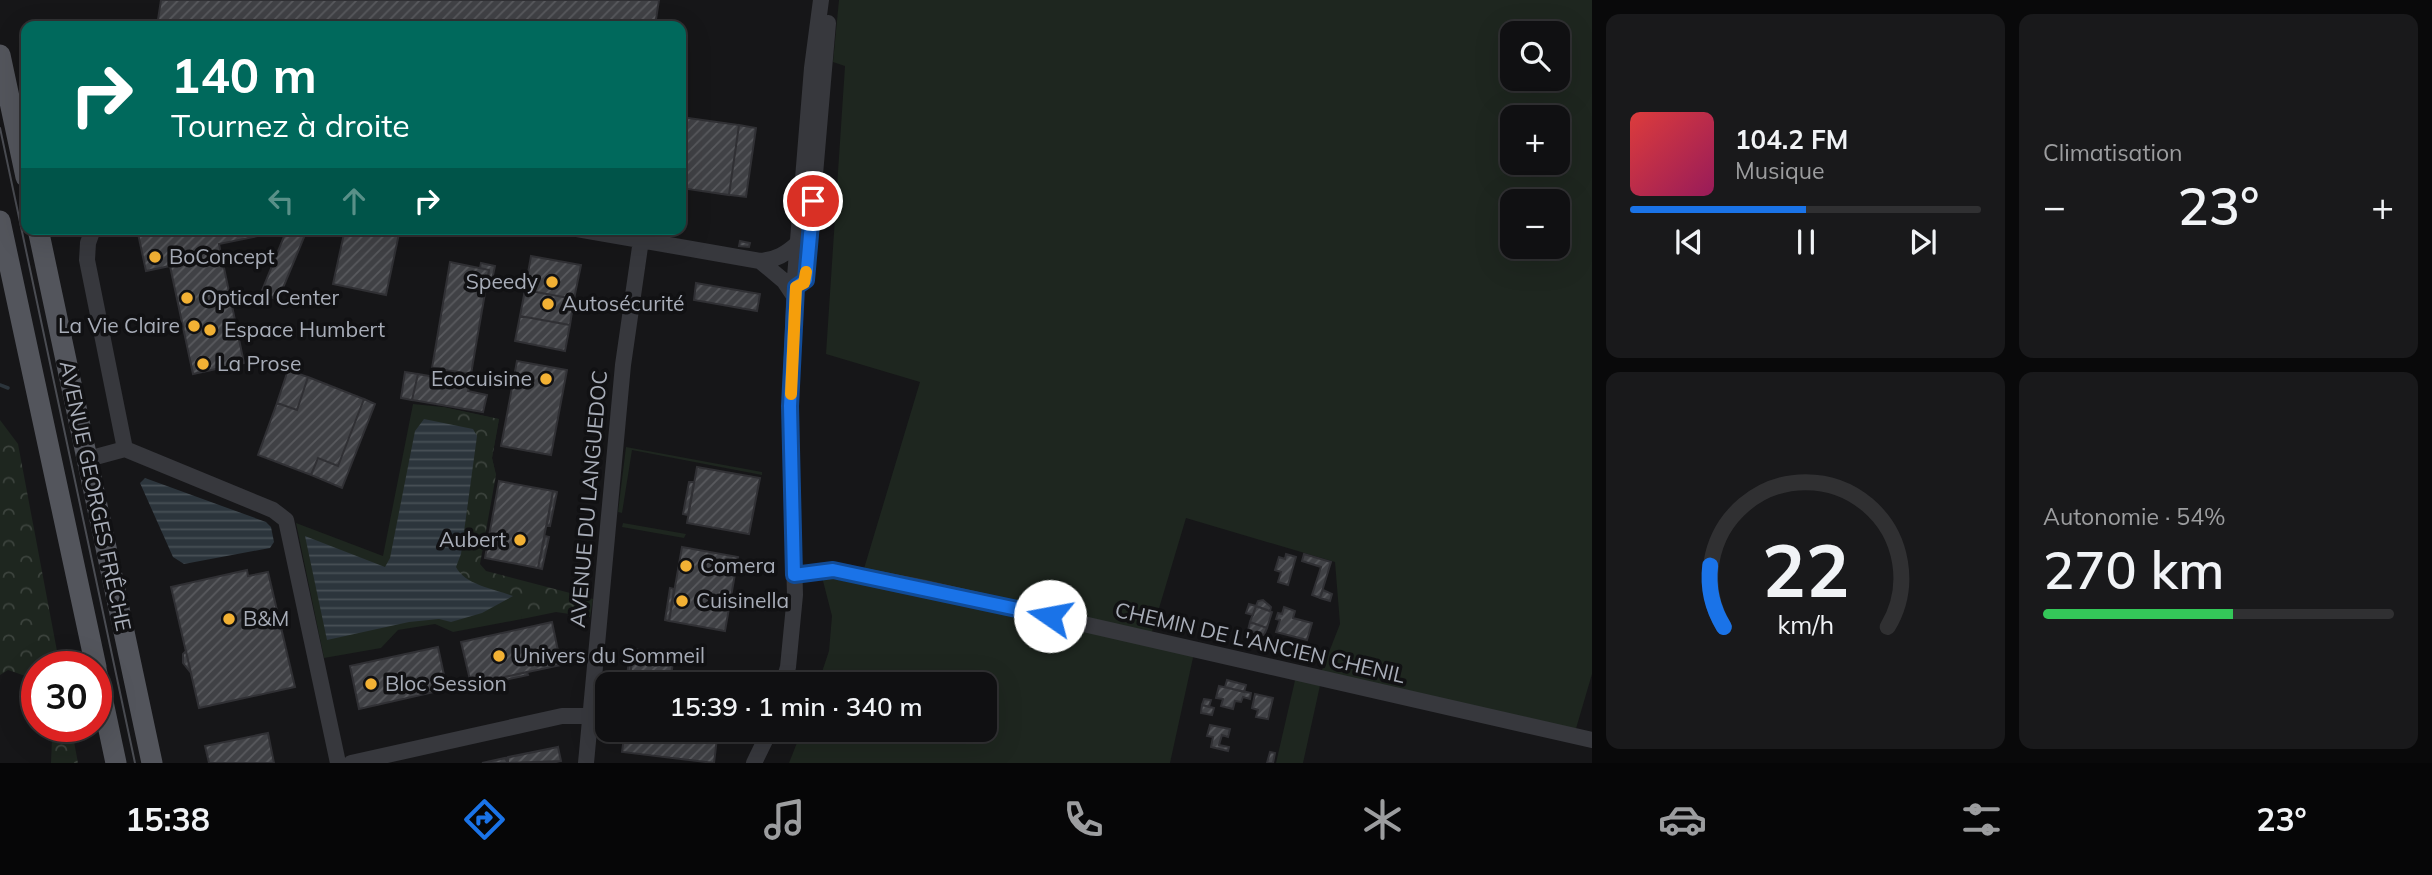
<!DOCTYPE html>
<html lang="fr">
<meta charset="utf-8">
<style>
:root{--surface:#101012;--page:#19191b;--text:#f1f3f6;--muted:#9c9d9f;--line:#303032;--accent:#1a73e8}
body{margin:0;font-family:Mulish,sans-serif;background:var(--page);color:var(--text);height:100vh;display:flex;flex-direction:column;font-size:26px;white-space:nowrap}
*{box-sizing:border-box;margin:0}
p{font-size:23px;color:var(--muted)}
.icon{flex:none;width:38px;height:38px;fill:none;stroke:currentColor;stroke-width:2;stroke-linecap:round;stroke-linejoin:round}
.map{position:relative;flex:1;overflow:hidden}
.sheet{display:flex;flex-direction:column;gap:14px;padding:14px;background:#09090a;width:840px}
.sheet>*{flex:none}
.hud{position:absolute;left:21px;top:21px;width:665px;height:214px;border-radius:14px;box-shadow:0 7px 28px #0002,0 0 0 2px var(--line);background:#00695c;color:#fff;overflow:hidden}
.controls{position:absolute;left:1500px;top:21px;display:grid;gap:14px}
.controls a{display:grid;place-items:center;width:70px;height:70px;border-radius:14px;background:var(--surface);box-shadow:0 7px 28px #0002,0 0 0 2px var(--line);font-size:35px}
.speed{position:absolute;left:21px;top:651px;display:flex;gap:14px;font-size:35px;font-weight:700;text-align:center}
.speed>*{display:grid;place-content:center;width:91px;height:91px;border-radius:50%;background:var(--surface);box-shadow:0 7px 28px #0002,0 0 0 2px var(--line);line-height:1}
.speed .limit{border:10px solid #d22;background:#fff;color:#111}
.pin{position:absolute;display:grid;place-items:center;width:60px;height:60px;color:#fff;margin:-30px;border:4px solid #fff;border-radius:50%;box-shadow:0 2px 7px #0007}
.me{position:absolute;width:77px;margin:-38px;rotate:282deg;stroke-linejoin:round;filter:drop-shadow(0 0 5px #0008)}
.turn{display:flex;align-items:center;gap:24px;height:147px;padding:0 35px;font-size:32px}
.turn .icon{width:91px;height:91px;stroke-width:2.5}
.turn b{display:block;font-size:49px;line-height:60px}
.lanes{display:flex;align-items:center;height:66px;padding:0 35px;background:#0003;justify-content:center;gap:35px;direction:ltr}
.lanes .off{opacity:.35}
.big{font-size:52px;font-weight:600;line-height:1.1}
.sheet .card{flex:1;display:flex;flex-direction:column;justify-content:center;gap:10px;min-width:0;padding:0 24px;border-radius:14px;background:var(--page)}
.sheet .dial{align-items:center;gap:0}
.dial svg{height:182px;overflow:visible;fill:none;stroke:var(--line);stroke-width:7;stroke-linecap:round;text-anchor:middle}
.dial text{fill:var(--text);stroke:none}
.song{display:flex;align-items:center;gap:21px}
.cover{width:84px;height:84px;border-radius:10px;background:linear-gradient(135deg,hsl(0 70% 55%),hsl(330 70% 35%))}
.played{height:7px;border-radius:4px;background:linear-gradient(90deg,var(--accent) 50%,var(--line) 50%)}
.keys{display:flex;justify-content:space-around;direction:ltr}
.heat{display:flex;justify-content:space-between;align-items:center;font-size:38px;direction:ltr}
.charge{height:10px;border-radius:5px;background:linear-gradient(90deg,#34c759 54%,var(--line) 0)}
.sheet .tiles{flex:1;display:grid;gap:14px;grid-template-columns:repeat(2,1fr)}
.trip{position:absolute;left:595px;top:672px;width:402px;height:70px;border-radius:14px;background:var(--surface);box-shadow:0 7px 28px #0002,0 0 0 2px var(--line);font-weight:600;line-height:70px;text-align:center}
.menu{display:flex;height:112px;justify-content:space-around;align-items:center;background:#060607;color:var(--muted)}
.menu .icon{width:49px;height:49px}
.menu .active{color:var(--accent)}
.menu b{font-size:32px;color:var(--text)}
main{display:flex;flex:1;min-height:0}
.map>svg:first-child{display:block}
.green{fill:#1e261f;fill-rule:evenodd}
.forest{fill:url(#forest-crowns)}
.water{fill:url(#water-rules)}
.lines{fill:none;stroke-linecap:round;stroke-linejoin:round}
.stream{stroke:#2c353c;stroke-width:3.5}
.building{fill:url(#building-hatch);stroke:#303034;stroke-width:2}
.minor{stroke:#37383d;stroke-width:16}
.major{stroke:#53555c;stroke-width:21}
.tram{stroke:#4a4c52;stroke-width:2}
.route-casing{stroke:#114b97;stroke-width:18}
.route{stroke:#1a73e8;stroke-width:12}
.slow{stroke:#f59e0b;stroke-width:12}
.poi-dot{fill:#f2b134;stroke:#111113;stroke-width:2.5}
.labels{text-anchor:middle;stroke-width:7;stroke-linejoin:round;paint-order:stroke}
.poi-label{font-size:21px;fill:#a8adb8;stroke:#111113;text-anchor:start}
.street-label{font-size:21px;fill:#a8adb8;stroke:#111113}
</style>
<main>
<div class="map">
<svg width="1592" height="763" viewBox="0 0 1592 763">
<defs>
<pattern id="forest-crowns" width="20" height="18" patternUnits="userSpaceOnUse" patternTransform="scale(1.75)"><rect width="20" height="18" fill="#1e261f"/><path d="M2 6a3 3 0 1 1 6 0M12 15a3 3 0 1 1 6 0" fill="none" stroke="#3c433d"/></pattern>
<pattern id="water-rules" width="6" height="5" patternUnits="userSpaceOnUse" patternTransform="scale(1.75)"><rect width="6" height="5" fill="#2c353c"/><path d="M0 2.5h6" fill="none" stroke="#485056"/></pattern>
<pattern id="building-hatch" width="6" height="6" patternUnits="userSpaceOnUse" patternTransform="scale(1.75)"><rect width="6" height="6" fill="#404145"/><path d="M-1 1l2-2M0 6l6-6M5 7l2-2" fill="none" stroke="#595a5e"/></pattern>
</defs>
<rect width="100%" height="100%" fill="#161618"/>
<!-- green -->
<path class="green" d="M839 0H1592V674L1575 732 1321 681 1303 763H1276L1296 676 1321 680 1322 670 1340 624 1335 562 1186 518 1151 635 863 572 920 382 826 354 845 66 833 62ZM1512 33H1558V79H1512ZM1512 117H1558V163H1512ZM1512 201H1558V247H1512Z
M413 404 443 407 499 419 492 458 496 475 393 561 330 634 467 586 520 600 522 619 453 632 435 624 398 630 381 648 324 658 296 523 383 556Z
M626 447 762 472V475L632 450 622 513 618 512Z
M623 523 686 534 684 538 622 527Z
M822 577 914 593 1194 653 1170 763H789L802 730H985V684H818L829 651 832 616Z"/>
<!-- forest -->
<path class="forest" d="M443 407 499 419 492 458 496 475 480 564 486 571 593 599 590 617 556 612 522 619 517 601 477 590 456 581 437 427Z
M0 420 18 444 60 667H37V680L8 670 0 675Z
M48 726H71L78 763H51L52 739Z"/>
<!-- water -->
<path class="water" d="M424 419 473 429 477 436 461 554 456 567C465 585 495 589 513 596L482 613 451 622 439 619 409 622 327 640 305 536 385 567 390 558 415 431Z
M145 478 266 522 271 527 274 542 270 548 184 564 173 557 140 483Z"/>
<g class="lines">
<!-- stream -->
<path class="stream" d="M0 385 8 388"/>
</g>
<!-- building -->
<path class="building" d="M161 0H659L655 26H157Z
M681 117 739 125 729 195 681 188Z
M739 125 756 128 746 197 729 195Z
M137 229H257L258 236 219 244 244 363 193 374 170 266 146 271Z
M287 229 307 230 278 300 261 293Z
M400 229 386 295 333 284 345 229Z
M740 241 750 243 749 247 739 246Z
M531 256 581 265 574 299 525 290Z
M450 262 489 270 471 374 432 368Z
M481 263 495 266 492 280 488 279 489 270 480 268Z
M696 283 760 294 757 311 694 300Z
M525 290 574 299 570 325 520 316Z
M520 316 570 325 565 351 515 341Z
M517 361 567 370 551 455 501 446Z
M288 370 308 377 297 410 277 403Z
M405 372 418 374 412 400 401 398Z
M418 374 470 383 468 391 487 395 483 412 412 400Z
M308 377 364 399 338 466 318 458 311 475 258 455 277 403 297 410Z
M364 399 375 404 342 488 311 475 318 458 338 466Z
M697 467 760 478 749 534 687 523Z
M499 481 553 491 538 568 485 558Z
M689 482H694L688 515 683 514Z
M553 491 557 492 550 526 547 525Z
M545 536 549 537 542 569 538 568Z
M682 547 738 557 725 631 669 621Z
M1286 554 1296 557 1288 585 1278 582 1281 572 1275 570 1279 557 1285 559Z
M1304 554 1331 562 1320 598 1312 595 1321 567 1302 561Z
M247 570 248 576 268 572 295 687 199 708 171 587Z
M670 588 674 589 669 621 665 620Z
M1323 590 1332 594 1330 601 1320 598Z
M1263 600 1271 607 1270 611 1256 606 1258 601Z
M1249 604 1256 606 1253 615 1246 613Z
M1256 606 1272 612 1267 628 1250 622Z
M1284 607 1295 611 1293 618 1312 623 1307 640 1276 632 1280 620 1276 619 1278 613 1282 614Z
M552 622 561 665 471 684 461 642Z
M1250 622 1267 628 1264 635 1248 630Z
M438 647 447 689 359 709 350 666Z
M633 649 674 655 670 684H629Z
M186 651 191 673 183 663V654Z
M629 659 632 660 630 678 627 677Z
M527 672 528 675 505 680V677Z
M1227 680 1246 685 1244 692 1225 687Z
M1219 686 1251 693 1250 699 1243 697 1241 702 1235 701 1233 709 1221 706 1223 699 1216 698Z
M1255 694 1273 698 1268 719 1256 717 1258 710 1252 708Z
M1204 699 1211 700 1209 707 1202 705Z
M1202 705 1214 708 1212 715 1201 713Z
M1210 725 1230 729 1228 737 1222 735 1219 745 1229 747 1228 751 1211 747 1213 737 1207 736Z
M625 730H718L714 763 622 752Z
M268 733 274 763H209L205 746Z
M558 747 561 761 552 763H482Z
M558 747 561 761 508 763V757Z
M1270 752 1275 753 1273 763H1267Z
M505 758 508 763H482Z"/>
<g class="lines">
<!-- minor -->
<path class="minor" d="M93 229 88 243 87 260 125 449
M577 229 760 261C776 260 786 254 798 243
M808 256 828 23
M760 261 784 281 796 299
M125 449 273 510 286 520 338 763
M88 459 125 449
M794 575 833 570 921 587 1592 740
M783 684 788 667 795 595 790 406 795 277 812 68 821 0
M351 763 562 716H590
M586 763 623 365 641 240
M754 763 770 730"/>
<!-- major -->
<path class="major" d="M0 55 26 177
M0 221 96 667
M38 229 152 763
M96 669 116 763"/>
<!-- tram -->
<path class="tram" d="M0 128 135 763"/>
</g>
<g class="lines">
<defs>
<path id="route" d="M813 201 806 280 796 287 790 406 794 575 833 570 1050 616"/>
</defs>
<!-- route casing -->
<use href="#route" class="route-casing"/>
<!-- route -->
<use href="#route" class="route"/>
<!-- slow -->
<path class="slow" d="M791 394 796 287 804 283 806 272"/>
</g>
<!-- markers -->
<g class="poi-dot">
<circle cx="155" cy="257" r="7"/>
<circle cx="552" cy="282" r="7"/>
<circle cx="187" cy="298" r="7"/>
<circle cx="548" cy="304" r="7"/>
<circle cx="194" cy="326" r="7"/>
<circle cx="210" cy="330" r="7"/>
<circle cx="203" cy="364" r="7"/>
<circle cx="546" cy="379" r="7"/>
<circle cx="520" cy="540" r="7"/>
<circle cx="686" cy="566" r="7"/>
<circle cx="682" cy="601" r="7"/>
<circle cx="229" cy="619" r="7"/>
<circle cx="499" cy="656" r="7"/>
<circle cx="371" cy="684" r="7"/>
</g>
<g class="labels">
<!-- poi labels -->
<g class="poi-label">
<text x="169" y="264">BoConcept</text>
<text x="538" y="289" text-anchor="end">Speedy</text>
<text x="201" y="305">Optical Center</text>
<text x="562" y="311">Autosécurité</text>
<text x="180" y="333" text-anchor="end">La Vie Claire</text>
<text x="224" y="337">Espace Humbert</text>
<text x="217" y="371">La Prose</text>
<text x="532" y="386" text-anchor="end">Ecocuisine</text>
<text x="506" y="547" text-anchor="end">Aubert</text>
<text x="700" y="573">Comera</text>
<text x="696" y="608">Cuisinella</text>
<text x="243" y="626">B&amp;M</text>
<text x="513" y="663">Univers du Sommeil</text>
<text x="385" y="691">Bloc Session</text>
</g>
<!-- street labels -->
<g class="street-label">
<text transform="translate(95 496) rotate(78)" y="7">AVENUE GEORGES FRÊCHE</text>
<text transform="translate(589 499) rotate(-85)" y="7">AVENUE DU LANGUEDOC</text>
<text transform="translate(1260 643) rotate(13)" y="7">CHEMIN DE L'ANCIEN CHENIL</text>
</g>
</g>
</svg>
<div class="controls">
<a><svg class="icon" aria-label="search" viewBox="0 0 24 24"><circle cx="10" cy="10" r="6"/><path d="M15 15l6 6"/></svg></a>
<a>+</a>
<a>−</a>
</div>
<div class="speed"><div class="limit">30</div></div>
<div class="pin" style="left:813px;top:201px;background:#d93025"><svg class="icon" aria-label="arrive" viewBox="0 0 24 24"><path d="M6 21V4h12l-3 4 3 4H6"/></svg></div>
<svg class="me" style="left:1050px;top:616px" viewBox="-20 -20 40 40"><circle r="19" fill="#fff"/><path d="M0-13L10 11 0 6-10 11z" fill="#1a73e8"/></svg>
<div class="trip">15:39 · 1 min · 340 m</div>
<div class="hud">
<div class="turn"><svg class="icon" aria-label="right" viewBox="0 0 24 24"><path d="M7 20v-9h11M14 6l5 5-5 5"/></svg><div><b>140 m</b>Tournez à droite</div></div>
<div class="lanes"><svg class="icon off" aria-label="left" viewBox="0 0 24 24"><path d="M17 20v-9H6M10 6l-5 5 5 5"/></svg><svg class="icon off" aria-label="ahead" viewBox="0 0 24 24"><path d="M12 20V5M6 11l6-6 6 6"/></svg><svg class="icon" aria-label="right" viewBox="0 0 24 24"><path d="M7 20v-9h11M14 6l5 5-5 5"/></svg></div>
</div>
</div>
<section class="sheet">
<div class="tiles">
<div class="card">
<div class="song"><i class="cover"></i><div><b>104.2 FM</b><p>Musique</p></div></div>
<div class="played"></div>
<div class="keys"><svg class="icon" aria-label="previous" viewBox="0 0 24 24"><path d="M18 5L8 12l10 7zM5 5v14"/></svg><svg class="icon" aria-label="pause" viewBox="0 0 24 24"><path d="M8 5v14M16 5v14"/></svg><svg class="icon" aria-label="next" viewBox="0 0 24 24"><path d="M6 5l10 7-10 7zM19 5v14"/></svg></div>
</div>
<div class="card"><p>Climatisation</p>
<div class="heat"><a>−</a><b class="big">23°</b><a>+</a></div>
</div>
<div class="card dial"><svg viewBox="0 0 100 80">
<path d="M14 69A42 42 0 1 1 86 69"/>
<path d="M14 69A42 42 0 0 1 8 42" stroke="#1a73e8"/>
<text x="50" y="56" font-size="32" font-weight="700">22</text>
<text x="50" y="72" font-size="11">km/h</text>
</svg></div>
<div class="card"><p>Autonomie · 54%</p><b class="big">270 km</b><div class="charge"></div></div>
</div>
</section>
</main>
<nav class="menu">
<b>15:38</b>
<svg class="icon active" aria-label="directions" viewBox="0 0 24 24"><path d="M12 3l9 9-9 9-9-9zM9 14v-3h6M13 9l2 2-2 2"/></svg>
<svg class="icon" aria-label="music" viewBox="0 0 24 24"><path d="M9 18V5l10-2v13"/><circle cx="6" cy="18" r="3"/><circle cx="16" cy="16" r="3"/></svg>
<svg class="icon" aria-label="phone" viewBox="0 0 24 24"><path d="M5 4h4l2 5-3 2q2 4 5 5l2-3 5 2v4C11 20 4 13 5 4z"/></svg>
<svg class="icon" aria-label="climate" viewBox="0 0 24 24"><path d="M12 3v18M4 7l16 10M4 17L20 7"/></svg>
<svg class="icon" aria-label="car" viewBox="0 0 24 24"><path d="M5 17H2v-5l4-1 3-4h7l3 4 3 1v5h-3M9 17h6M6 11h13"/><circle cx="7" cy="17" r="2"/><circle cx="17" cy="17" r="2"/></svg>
<svg class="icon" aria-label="filters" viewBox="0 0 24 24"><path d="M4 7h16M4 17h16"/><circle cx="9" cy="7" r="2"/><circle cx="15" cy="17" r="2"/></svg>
<b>23°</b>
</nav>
